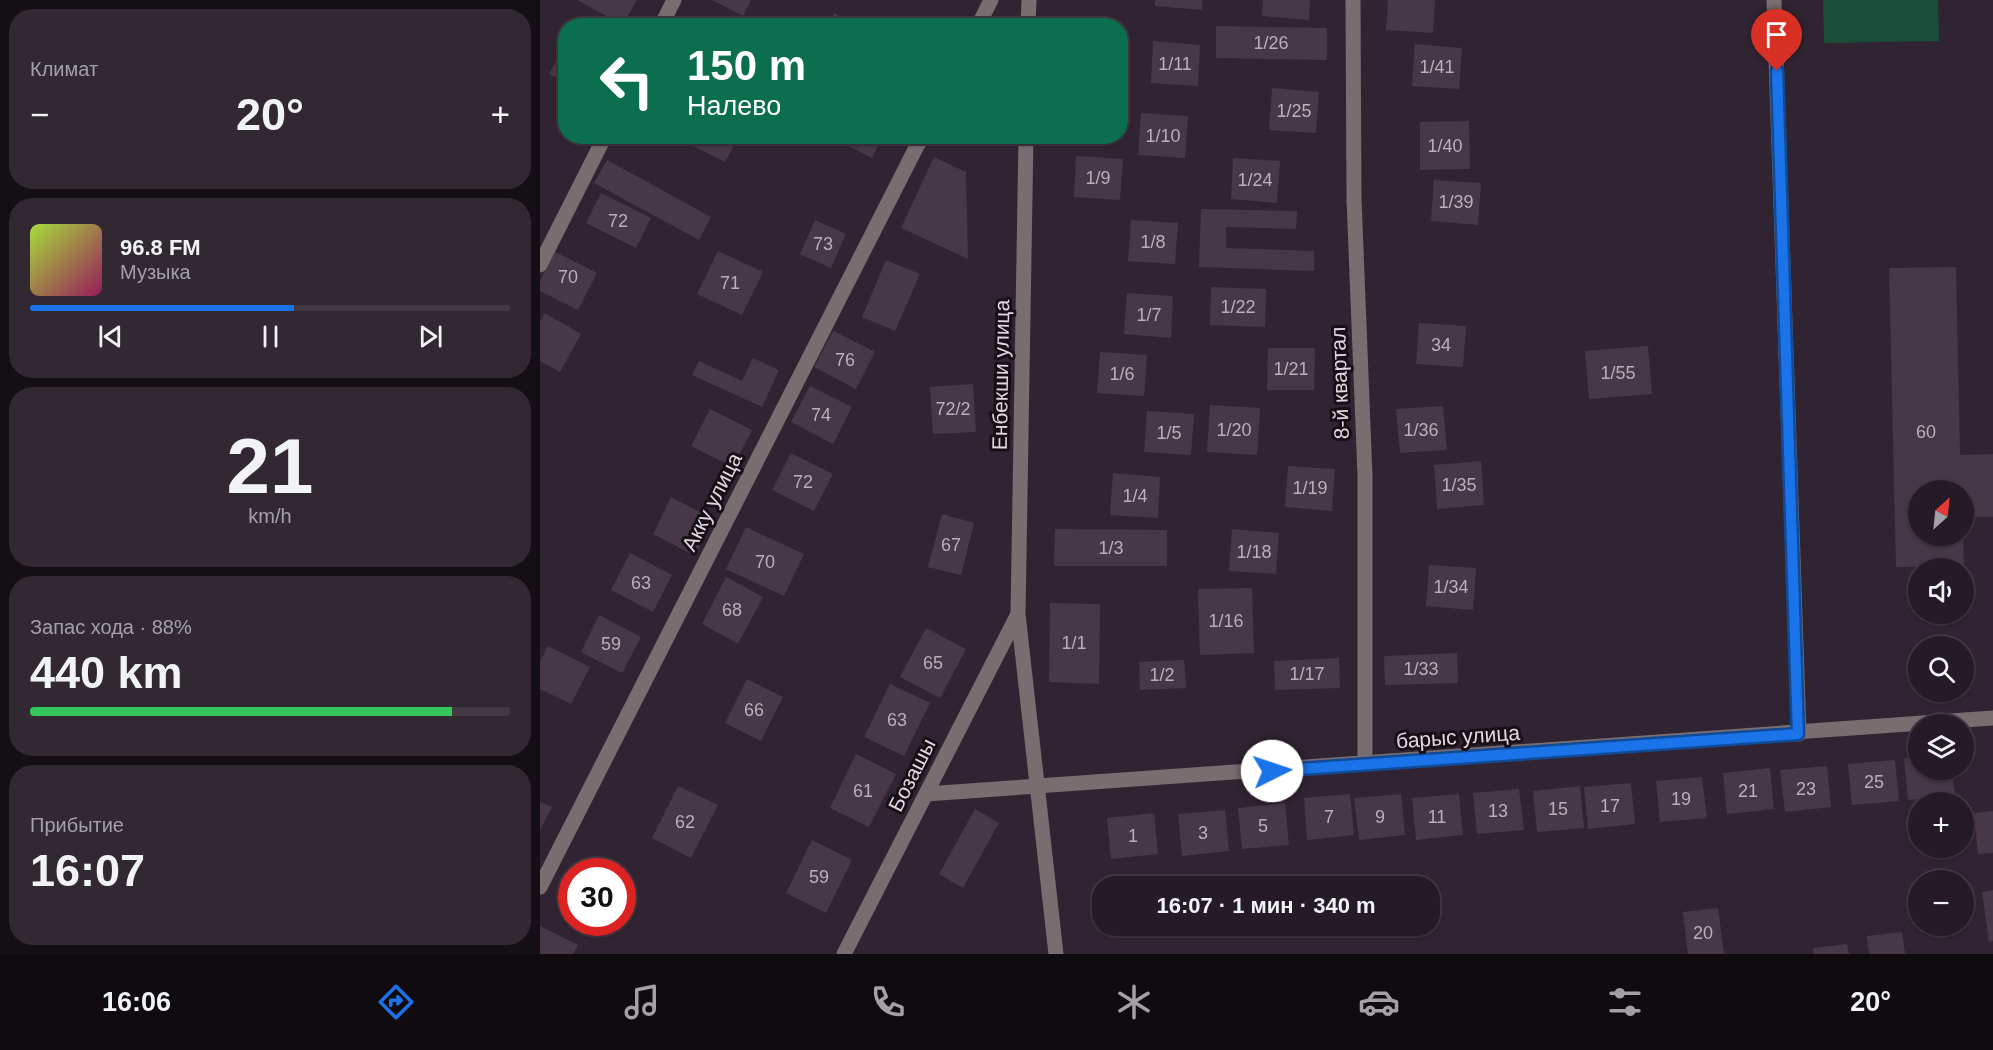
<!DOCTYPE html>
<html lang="ru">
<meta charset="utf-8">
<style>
:root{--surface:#251b26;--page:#312832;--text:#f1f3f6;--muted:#a3a1a7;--line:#423943;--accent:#1a73e8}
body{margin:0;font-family:Arial,sans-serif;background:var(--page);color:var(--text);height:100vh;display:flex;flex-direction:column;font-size:22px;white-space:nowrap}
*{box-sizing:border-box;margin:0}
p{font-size:20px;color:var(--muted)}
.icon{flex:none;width:33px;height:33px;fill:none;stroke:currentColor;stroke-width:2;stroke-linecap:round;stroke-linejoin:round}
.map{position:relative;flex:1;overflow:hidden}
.side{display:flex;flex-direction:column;gap:9px;padding:9px;background:#140f15;width:540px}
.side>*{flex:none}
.hud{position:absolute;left:18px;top:18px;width:570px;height:126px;border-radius:24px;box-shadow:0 2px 4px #0004,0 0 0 2px var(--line);background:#0b6e4f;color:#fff;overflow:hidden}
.needle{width:39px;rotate:27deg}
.buttons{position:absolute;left:1368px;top:480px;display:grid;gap:12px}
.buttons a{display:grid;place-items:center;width:66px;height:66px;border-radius:50%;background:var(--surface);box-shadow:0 2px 4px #0004,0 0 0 2px var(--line);font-size:30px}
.speed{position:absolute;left:18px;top:858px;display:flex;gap:12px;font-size:30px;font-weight:700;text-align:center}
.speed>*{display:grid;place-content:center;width:78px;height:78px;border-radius:50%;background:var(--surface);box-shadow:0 2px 4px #0004,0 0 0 2px var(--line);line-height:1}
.speed .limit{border:9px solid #d22;background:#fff;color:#111}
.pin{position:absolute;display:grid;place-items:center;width:51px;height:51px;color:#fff;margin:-62px -26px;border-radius:50% 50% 50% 0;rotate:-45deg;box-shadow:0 0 6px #0007}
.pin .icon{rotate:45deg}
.me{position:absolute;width:66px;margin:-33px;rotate:86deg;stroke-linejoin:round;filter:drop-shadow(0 0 4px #0008)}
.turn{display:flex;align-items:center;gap:21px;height:126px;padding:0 30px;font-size:27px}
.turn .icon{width:78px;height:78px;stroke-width:2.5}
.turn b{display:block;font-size:42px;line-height:51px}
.big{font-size:45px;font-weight:700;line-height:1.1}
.side .widget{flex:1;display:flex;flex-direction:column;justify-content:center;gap:9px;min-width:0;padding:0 21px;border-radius:24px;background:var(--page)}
.side .dial{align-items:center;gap:0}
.dial b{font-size:78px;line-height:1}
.song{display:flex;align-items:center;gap:18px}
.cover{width:72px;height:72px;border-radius:9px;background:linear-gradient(135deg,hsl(80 70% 55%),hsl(330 70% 35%))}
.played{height:6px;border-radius:3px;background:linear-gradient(90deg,var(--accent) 55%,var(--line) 55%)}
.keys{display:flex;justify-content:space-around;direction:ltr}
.heat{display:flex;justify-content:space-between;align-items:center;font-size:33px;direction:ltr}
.charge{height:9px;border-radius:4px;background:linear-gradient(90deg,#34c759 88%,var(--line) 0)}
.trip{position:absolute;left:552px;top:876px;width:348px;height:60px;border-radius:24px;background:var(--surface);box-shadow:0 2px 4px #0004,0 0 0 2px var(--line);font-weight:700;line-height:60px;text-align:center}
.menu{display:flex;height:96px;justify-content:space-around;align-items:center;background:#0f0b0f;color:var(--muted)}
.menu .icon{width:42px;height:42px}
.menu .active{color:var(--accent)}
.menu b{font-size:27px;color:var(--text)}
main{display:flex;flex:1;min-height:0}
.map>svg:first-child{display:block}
.green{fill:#1a4d38}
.building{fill:#463847}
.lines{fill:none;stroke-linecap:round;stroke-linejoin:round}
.minor{stroke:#786d6f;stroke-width:15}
.route-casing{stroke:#114b97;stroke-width:15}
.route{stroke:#1a73e8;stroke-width:10}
.labels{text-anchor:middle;stroke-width:6;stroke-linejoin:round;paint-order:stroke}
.number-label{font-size:18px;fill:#baafba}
.street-label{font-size:21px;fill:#e0d7e0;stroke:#161016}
</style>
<main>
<section class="side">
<div class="widget"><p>Климат</p>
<div class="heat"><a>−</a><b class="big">20°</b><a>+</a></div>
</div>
<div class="widget">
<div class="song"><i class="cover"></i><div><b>96.8 FM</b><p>Музыка</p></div></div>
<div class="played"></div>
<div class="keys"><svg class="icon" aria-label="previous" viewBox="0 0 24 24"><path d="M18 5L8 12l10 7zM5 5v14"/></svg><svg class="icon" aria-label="pause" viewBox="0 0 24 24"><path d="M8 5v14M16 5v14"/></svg><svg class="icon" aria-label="next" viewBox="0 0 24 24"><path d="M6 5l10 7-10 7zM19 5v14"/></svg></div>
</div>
<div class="widget dial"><b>21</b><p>km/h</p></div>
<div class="widget"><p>Запас хода · 88%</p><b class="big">440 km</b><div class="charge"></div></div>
<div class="widget"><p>Прибытие</p><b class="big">16:07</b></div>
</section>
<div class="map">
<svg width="1453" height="954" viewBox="0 0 1453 954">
<rect width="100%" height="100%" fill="#312432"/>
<!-- green -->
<path class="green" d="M1283 0H1398L1399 41 1284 43Z"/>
<!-- building -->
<path class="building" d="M37 0H97L83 25Z
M172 0H211L203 16Z
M615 0H662V10L615 6Z
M723 0H770L769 20 722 16Z
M848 0H895L893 33 846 30Z
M294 13 319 26H288Z
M676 26 787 28V60L676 58Z
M613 41 660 45 658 86 611 83Z
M26 43V83L9 74Z
M875 44 922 48 919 89 872 86Z
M732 88 779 92 776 133 729 130Z
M601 113 648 116 645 158 598 155Z
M929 121 930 169 880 170V122Z
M146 136H199L185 162 143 141Z
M289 136H343L332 158Z
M536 156 583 159 580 200 534 197Z
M394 157 426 172 428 259 361 228Z
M693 158 740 161 737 203 691 199Z
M67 160 171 217 159 240 54 183Z
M894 180 941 183 938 225 891 221Z
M61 193 111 218 96 248 46 223Z
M661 209 757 211 756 229 686 227V248L774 251V271L659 267Z
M275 220 306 234 291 268 260 254Z
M591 220 638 223 635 264 588 261Z
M178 251 223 272 202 315 157 294Z
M15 252 57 273 38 310 0 291V281Z
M346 260 380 274 355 331 322 317Z
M1416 267 1420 455 1453 454V517H1424V490H1378V536H1423L1424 566 1356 567 1349 268Z
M671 287 726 289 725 327 670 325Z
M587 293 633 296 631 338 584 334Z
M5 313 41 334 20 372 0 361V322Z
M879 323 926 326 923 367 876 364Z
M293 331 335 352 316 389 274 367Z
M1108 346 1112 394 1049 399 1045 351Z
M728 348H775L774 390H727Z
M560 352 607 355 604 396 557 393Z
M213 358 239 370 222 407 152 375 159 361 202 381Z
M433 384 436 432 393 434 390 387Z
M270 386 312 407 293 444 251 422Z
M670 405 720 408 717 455 667 452Z
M903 406 907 450 860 453 856 409Z
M170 409 212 430 193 467 151 446Z
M607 411 654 414 651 455 604 452Z
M251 453 293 474 274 511 232 490Z
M941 461 944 505 897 509 894 465Z
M748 466 795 469 792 511 745 507Z
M573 473 620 477 618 518 570 515Z
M131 497 173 519 155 556 113 534Z
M402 514 434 523 421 575 388 567Z
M206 527 264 554 244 596 186 569Z
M515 529 627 530V566H514Z
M692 529 739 533 736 574 689 571Z
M90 553 132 575 113 612 71 590Z
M889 565 936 568 933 610 886 606Z
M186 577 223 597 198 644 162 624Z
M712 588 714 653 660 655 658 589Z
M510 603 560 604 559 684 509 682Z
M59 615 101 637 82 673 41 652Z
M386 628 426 649 400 698 360 677Z
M8 646 50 667 31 704 0 689V662Z
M917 653 918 683 845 685 844 656Z
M799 658 800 688 735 690 734 661Z
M644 660 646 688 600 690 599 662Z
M207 679 243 697 221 741 185 723Z
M350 684 390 703 364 756 324 737Z
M316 754 356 774 329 827 290 808Z
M1378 757V770H1412L1415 795 1368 800 1364 758Z
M1355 760 1359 801 1312 805 1308 764Z
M1287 766 1291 807 1245 812 1240 770Z
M1230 768 1234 809 1187 814 1183 773Z
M1162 777 1167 818 1120 822 1116 781Z
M1091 783 1095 824 1048 829 1044 787Z
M138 786 178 805 151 858 112 838Z
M1040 786 1044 828 997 832 993 791Z
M979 789 984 830 937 834 933 793Z
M810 794 814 835 767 840 764 798Z
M861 794 865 835 819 840 814 798Z
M919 794 923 835 876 840 872 798Z
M0 802 12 807 0 830Z
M745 803 749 845 702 849 698 808Z
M435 809 459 823 423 888 399 874Z
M685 810 689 851 642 856 638 814Z
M1453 811V853L1438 854 1434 813Z
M614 813 618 854 571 859 567 818Z
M272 840 312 860 286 913 246 893Z
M1453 890V941L1449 942 1442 892Z
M1178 908 1184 954H1148L1143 912Z
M0 926 38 945 33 954H0Z
M1362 932 1365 954H1329L1327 936Z
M1307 944 1309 954H1273V948Z"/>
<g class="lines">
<!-- minor -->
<path class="minor" d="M813 0 814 199 825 476V764
M1234 0 1259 734
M121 26 134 0
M438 26 451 0
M488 26 489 0
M486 136 478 614 516 954
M0 265 65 136
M386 794 1453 718
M0 887 382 136
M304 954 478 614"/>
</g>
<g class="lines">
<defs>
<path id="route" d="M732 771 1258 734 1237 71"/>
</defs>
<!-- route casing -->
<use href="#route" class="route-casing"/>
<!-- route -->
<use href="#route" class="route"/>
</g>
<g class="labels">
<!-- number labels -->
<g class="number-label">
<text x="731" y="49">1/26</text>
<text x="635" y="70">1/11</text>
<text x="897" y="73">1/41</text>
<text x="754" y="117">1/25</text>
<text x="623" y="142">1/10</text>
<text x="905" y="152">1/40</text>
<text x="558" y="184">1/9</text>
<text x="715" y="186">1/24</text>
<text x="916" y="208">1/39</text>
<text x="78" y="227">72</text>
<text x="613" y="248">1/8</text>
<text x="283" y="250">73</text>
<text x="28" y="283">70</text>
<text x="190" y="289">71</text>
<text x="698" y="313">1/22</text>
<text x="609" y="321">1/7</text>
<text x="901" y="351">34</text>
<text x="305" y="366">76</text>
<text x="751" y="375">1/21</text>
<text x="1078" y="379">1/55</text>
<text x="582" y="380">1/6</text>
<text x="413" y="415">72/2</text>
<text x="281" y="421">74</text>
<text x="694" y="436">1/20</text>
<text x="881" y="436">1/36</text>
<text x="1386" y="438">60</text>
<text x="629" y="439">1/5</text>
<text x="263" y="488">72</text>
<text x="919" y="491">1/35</text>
<text x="770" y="494">1/19</text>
<text x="595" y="502">1/4</text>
<text x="411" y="551">67</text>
<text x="571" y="554">1/3</text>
<text x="714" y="558">1/18</text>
<text x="225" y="568">70</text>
<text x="101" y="589">63</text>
<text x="911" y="593">1/34</text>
<text x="192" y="616">68</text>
<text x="686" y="627">1/16</text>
<text x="534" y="649">1/1</text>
<text x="71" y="650">59</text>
<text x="393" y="669">65</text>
<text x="881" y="675">1/33</text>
<text x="767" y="680">1/17</text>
<text x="622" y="681">1/2</text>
<text x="214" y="716">66</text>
<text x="357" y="726">63</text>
<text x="1334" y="788">25</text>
<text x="1266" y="795">23</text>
<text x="323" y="797">61</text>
<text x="1208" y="797">21</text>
<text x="1141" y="805">19</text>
<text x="1070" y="812">17</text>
<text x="1018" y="815">15</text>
<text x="958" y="817">13</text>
<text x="789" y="823">7</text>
<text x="840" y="823">9</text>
<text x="897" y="823">11</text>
<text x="145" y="828">62</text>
<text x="723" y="832">5</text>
<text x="663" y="839">3</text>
<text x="593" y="842">1</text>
<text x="279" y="883">59</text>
<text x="1163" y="939">20</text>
</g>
<!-- street labels -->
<g class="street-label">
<text transform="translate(461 375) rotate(-89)" y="7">Енбекши улица</text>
<text transform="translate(800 383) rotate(-92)" y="7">8-й квартал</text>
<text transform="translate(172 502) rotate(-63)" y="7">Акку улица</text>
<text transform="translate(918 737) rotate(-4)" y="7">барыс улица</text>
<text transform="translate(372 775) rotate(-63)" y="7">Бозашы</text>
</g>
</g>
</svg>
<div class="buttons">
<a><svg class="needle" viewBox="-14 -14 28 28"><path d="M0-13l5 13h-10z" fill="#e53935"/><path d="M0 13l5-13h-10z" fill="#a3a1a7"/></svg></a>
<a><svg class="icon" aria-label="sound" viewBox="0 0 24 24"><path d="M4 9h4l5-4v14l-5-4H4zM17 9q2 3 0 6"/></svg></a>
<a><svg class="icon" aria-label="search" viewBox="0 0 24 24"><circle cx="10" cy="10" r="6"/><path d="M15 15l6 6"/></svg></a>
<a><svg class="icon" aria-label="layers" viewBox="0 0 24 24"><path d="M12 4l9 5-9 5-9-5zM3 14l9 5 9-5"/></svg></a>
<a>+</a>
<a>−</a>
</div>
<div class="speed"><div class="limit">30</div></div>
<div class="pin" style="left:1237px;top:71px;background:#d93025"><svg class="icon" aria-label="arrive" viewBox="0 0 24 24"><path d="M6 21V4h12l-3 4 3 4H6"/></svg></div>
<svg class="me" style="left:732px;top:771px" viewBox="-20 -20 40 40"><circle r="19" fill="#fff"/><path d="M0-13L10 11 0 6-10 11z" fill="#1a73e8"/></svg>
<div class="trip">16:07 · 1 мин · 340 m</div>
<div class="hud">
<div class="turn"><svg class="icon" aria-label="left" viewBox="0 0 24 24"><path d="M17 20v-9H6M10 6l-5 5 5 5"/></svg><div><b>150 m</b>Налево</div></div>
</div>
</div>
</main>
<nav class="menu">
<b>16:06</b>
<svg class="icon active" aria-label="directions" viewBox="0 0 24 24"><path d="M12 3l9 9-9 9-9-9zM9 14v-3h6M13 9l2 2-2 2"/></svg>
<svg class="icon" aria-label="music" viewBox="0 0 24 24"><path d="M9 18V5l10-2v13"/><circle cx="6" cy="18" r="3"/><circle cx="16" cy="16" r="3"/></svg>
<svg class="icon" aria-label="phone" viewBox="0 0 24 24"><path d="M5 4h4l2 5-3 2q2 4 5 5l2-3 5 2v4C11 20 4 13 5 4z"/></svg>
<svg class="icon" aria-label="climate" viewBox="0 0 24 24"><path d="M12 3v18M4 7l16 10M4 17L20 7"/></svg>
<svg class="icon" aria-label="car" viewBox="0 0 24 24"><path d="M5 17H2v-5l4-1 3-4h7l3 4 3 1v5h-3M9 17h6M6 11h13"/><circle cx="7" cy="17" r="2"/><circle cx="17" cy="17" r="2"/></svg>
<svg class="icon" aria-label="filters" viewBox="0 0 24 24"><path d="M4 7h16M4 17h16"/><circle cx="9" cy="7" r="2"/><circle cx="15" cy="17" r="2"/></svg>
<b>20°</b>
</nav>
